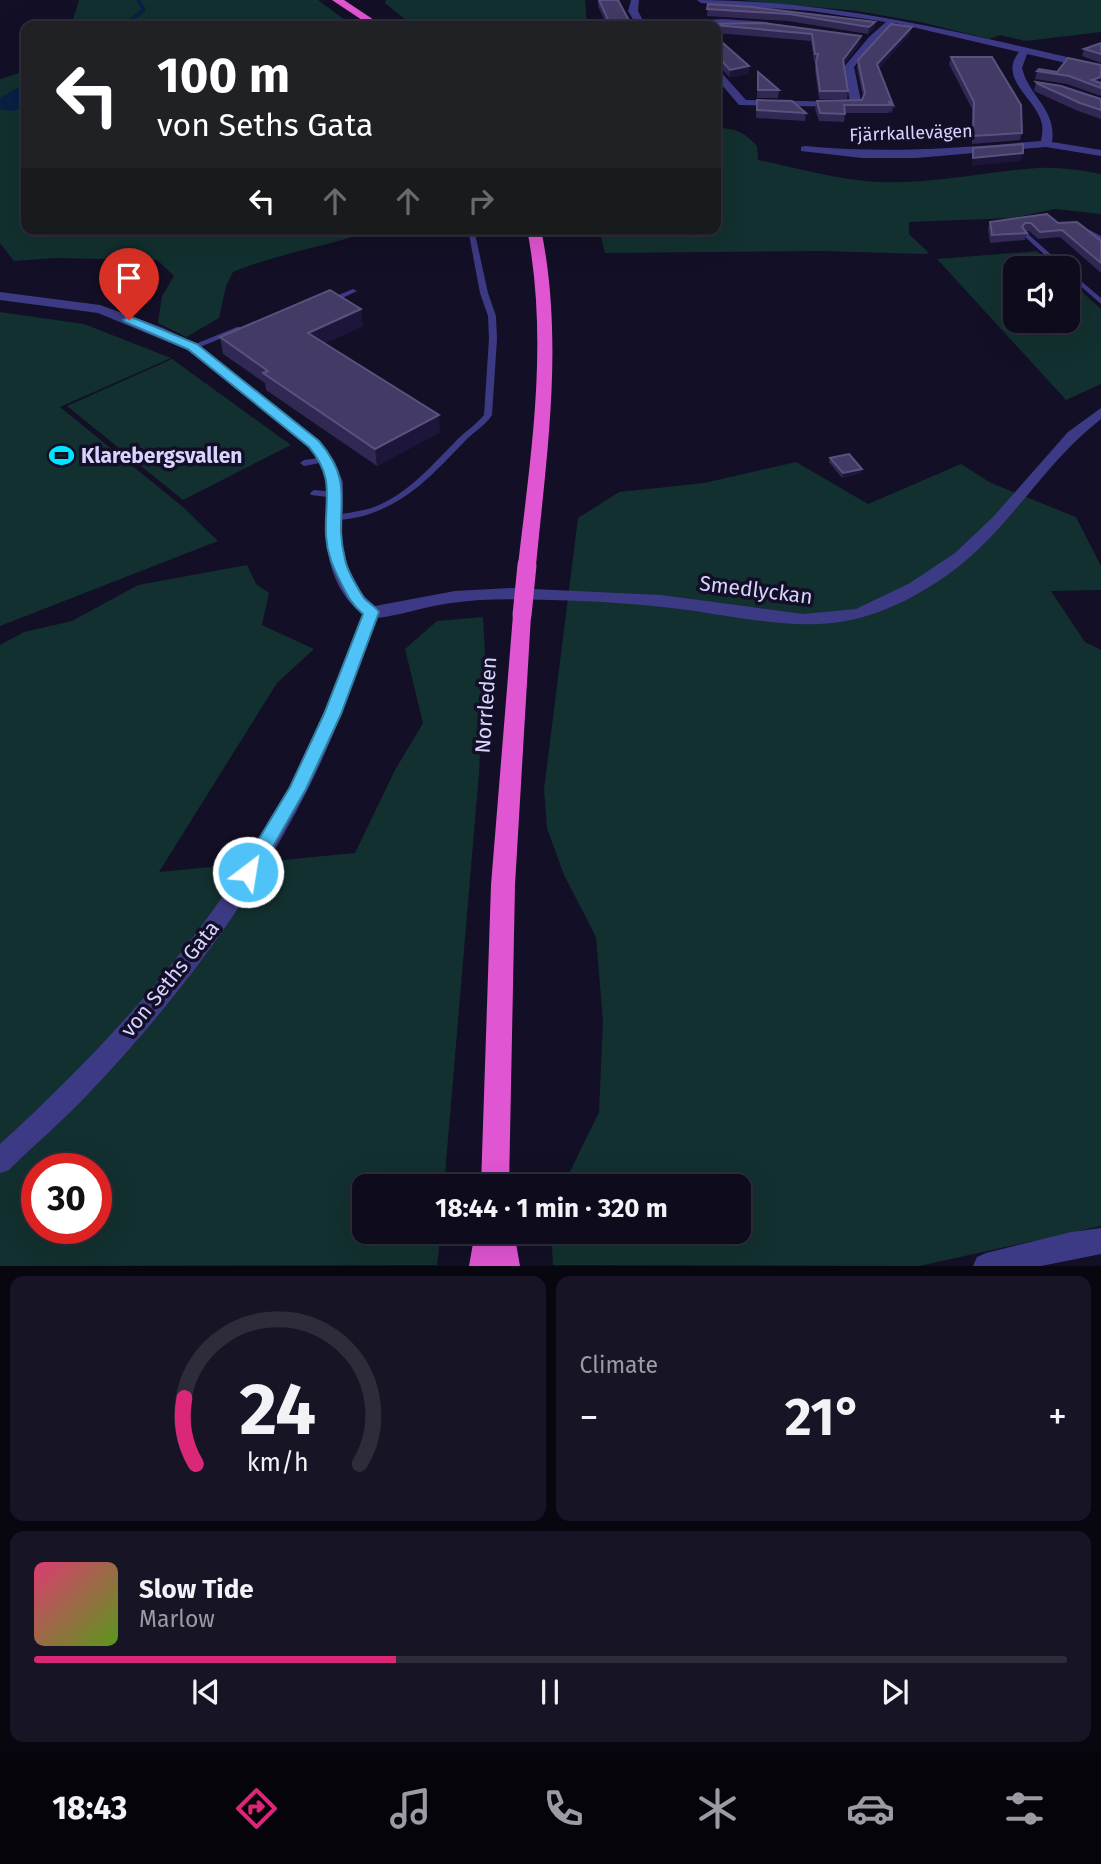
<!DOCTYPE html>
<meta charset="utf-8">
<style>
:root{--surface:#0e0b1c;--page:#171425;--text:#f1f3f6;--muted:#9b9ba3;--line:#2e2b3b;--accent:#db2777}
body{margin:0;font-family:"Fira Sans",sans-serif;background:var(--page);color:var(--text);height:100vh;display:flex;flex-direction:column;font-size:26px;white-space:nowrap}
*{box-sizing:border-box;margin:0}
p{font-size:23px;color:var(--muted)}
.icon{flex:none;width:38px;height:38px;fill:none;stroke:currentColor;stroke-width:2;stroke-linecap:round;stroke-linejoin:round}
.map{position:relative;height:1266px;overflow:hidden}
.side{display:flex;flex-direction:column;gap:10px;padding:10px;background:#08060f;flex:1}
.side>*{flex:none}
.top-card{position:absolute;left:21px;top:21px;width:700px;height:214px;border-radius:14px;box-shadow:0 7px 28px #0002,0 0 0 2px var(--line);background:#202124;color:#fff;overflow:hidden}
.buttons{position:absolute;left:1003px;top:256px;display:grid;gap:14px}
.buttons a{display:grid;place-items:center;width:77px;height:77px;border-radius:14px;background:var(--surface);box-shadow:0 7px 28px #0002,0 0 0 2px var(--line);font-size:35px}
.speed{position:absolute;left:21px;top:1153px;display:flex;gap:14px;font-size:35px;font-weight:700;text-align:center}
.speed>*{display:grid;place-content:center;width:91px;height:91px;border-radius:50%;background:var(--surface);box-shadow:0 7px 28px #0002,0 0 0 2px var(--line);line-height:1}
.speed .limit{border:10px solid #d22;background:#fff;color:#111}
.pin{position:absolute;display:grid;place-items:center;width:60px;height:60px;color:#fff;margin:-72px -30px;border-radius:50% 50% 50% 0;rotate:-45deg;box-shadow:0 0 7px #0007}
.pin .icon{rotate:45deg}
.me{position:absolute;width:77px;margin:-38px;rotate:31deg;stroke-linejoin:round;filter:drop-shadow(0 0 5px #0008)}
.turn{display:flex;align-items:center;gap:24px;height:147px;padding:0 21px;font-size:32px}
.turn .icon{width:91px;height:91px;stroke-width:2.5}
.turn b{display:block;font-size:49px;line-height:60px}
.lanes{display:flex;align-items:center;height:66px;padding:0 21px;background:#0003;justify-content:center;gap:35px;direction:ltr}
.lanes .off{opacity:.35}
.big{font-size:52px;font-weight:700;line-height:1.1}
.side .card{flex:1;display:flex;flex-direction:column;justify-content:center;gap:10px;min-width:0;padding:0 24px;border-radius:14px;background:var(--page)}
.side .dial{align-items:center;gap:0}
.dial svg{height:182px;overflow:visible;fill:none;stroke:var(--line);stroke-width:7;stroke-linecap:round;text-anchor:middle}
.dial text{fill:var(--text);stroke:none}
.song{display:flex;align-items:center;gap:21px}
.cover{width:84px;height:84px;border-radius:10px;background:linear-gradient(135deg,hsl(340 70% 55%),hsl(90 70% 35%))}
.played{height:7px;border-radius:4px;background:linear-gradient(90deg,var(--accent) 35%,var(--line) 35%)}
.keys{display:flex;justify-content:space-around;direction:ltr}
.heat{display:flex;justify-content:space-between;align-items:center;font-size:38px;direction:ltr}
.side .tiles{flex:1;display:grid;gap:10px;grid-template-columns:1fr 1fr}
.card:last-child{grid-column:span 2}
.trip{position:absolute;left:352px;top:1174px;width:399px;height:70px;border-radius:14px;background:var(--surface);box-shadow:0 7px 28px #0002,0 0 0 2px var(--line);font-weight:700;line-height:70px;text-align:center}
.tabs{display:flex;height:112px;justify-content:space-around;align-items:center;background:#06040b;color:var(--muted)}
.tabs .icon{width:49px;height:49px}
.tabs .selected{color:var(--accent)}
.tabs b{font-size:32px;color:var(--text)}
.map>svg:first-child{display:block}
.green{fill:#12302f;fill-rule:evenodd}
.water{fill:#0a1f44}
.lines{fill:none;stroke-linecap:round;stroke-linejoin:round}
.stream{stroke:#0a1f44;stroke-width:3.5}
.service{fill:#3d3a85;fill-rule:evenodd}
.minor{fill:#3d3a85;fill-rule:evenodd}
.trunk{fill:#e055d1;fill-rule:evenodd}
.trunk-bridge{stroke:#e055d1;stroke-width:19}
.wall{fill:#312854}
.shaded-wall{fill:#1d163a}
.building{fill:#433a66;stroke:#5a527e;stroke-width:2}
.route{fill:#4fc3f7;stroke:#337fa1;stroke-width:2}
.labels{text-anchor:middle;stroke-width:7;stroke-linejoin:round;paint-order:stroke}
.far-street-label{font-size:18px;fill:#d9d4ff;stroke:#130f26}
.poi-label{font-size:21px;font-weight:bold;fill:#d9d4ff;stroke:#130f26;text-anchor:start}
.street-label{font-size:21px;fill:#d9d4ff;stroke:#130f26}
</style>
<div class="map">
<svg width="1101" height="1266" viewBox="0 0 1101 1266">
<rect width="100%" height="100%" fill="#130f26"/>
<!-- green -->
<path class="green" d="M79 0H318L353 26H71Z
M386 0H585L587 26H413L385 3Z
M741 0H1101V32L1026 41 1000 35 989 39 920 22 857 11Z
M26 71V229H377C329 246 280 253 233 272L226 286 219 318 186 337 158 323 162 296 174 276 157 260 56 258 14 261 0 243V79Z
M716 127C737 130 742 130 757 146L758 160C798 168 837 180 878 182 932 184 984 172 1037 168 1059 167 1080 170 1101 174V214L1055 209 1012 218 909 222V234L929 253 925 254 822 251 605 253 599 229H716Z
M1037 251 1056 268H1015V320H1068V279L1101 309V384L1066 400 937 259Z
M0 312 84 324 171 358 60 407 183 507 218 541 0 626Z
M172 359 291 445 183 500 67 406Z
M796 462 868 504 961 464 991 483 1076 517 1101 566V590L1051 591 1085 642 1101 650V1226L919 1266 553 1265 551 1232H738V1186H563L599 1112 603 1021 596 937 564 875 547 828 544 789 578 518 619 492 704 483Z
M247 565 256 584 269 593 262 625 314 649 277 683 159 872 355 853 395 770 423 723 405 649 437 621 483 617 485 655 479 773 444 1186H364V1232H441L437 1265 0 1266V645L24 632 72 621 138 585ZM37 1169H96V1228H37Z"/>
<!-- water -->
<path class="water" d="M26 83V106L13 111 0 109V98Z"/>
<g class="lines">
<!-- stream -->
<path class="stream" d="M123 26 144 10 138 0"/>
<!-- service -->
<path class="service" d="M1078 226H1082L1101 236V241L1078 228Z
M468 229H474L488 293 496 316 497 339 492 415C485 426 473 432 464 442 433 474 408 503 363 516 353 518 341 521 331 520L330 518 331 516C345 513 360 512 374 507 408 494 431 466 456 441 464 432 476 425 484 415L489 339 488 316 480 293Z
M1023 233H1027L1066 268H1059L1023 235Z
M1068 270 1101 298V304L1068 275Z
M353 289 357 291 355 292 334 302H331L327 300Z
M237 327H243L244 329 195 349H189L188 347Z
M327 457 331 459 330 461 304 466 300 463 304 460Z
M314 490 336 492 340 495 336 498 311 495 310 493Z"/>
<!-- minor -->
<path class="minor" d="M631 0H639L638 11 646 26H637L628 11Z
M697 0C838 0 965 34 1101 65V71L1027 54 1022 68C1029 97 1057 109 1052 142L1101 150V156L1046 147 916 158H862L801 151V147L805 146C889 154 958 148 1041 141 1042 136 1043 129 1042 124 1037 99 997 79 1019 52L895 23 875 41 854 67 861 101 858 107 739 105 716 78V69L719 70 746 100 850 102 844 67 869 37 886 22 812 11 701 3Z
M723 19 767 22 772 25 767 28 723 25 648 26 653 23Z
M0 292 100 305 161 327 197 344 319 441 335 462 343 482 342 542 347 565 361 593 375 606 455 591 512 588 661 595 803 614 856 609 910 583 955 553 994 516 1068 432 1101 408V419C1038 468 1007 537 937 582 845 642 789 625 688 610 643 604 597 601 551 600 518 599 484 598 451 603 426 606 403 615 378 618 356 675 336 734 308 789 252 900 175 1003 89 1093 64 1120 35 1144 9 1170L0 1173V1144C114 1040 218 924 290 786 319 730 340 671 363 614 337 596 326 561 326 531 326 516 330 501 328 486 326 471 318 459 309 447L187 350 98 313 0 300Z
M1101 1228V1254L1041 1266H973L977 1257 986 1253 1071 1232Z"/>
<!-- trunk -->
<path class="trunk" d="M332 0H344L383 26H371Z
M527 229H541C564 341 547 452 536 565L527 571 518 565C531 453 549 342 527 229Z
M522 608 529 610 531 615 515 885 509 1186H481L491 885 513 615 515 610Z
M475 1232H514L520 1266H469Z"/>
<!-- trunk-bridge -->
<path class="trunk-bridge" d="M522 615 527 565"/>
</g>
<!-- wall -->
<path class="wall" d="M598 0 632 26H607L598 6Z
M708 4 875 22 874 29 868 34 788 21 707 16Z
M763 23 860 44 843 65 848 91 847 99H819L815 70 816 62 814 61 811 41 716 33V26H702L703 24Z
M910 34 879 68 893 105 892 113 890 111 889 113H845L844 122 819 121 815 109 817 101 862 100 863 97 857 68 858 60Z
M716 37 749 66 748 74 729 77 721 68 716 67Z
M1101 43V63L1082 56 1084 49Z
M951 57 1022 133 1020 140 972 144V109L949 64Z
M1101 65V96L1067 84 1035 79 1037 71 1057 72Z
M758 72 779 90 778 98H757Z
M1036 82 1101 99V119L1078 111 1036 92 1034 90Z
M757 100 806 113 805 121 756 118Z
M990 222 1058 223 1101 241V273L1060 237 1038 239 1029 231H1025L1027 233 1025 240 990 243 988 229Z
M363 326 325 343 440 432 377 466 266 390 265 383 223 354 220 337Z
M830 458 861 473 842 478 829 462Z"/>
<!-- shaded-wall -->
<path class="shaded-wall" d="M875 22 874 29 868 34 869 27Z
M912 27 910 34 876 72 877 64Z
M861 36 860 44 841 67 843 60Z
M749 66 748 74 729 77 730 70Z
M1101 77V84L1092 80Z
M1023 153 1021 161 971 166 973 158Z
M361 309 363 326 311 349 308 333Z
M439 415 440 432 377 466 375 449Z
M862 469 861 473 842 478 843 473Z"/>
<!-- building -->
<path class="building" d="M599 0H618L632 26H611Z
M708 4 752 7 875 22 869 27 789 14 707 9Z
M763 23 861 36 843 60 848 91H820L816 62 818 54H815L812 34 703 24Z
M891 24 912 27 877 64 893 105 888 101 891 105H844L845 114 820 113 817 101 862 100 865 93 858 60Z
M716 37 749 66 730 70 722 61 716 59Z
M1101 43V54L1084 49Z
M951 57H992L1021 105 1022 133 973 136 974 102Z
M1068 58 1101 65V77L1092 80 1101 83V88L1069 76 1037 71 1039 69 1057 72Z
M758 72 779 90H758Z
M1036 82 1061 86 1101 99V110L1080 103 1038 84Z
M757 100 792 101 806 113 757 110Z
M1023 144V153L973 158V148Z
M1047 214 1058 223 1077 222 1081 225 1101 241V263L1062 230 1040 232 1031 223H1025L1022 227 1027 233 992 235 990 222Z
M330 290 361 309 308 333 439 415 375 449 263 373 268 371 220 337Z
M849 454 862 469 843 473 830 458Z"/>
<!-- route -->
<path class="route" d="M129 316 197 344 319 441C358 487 332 509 345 559 347 571 357 587 364 598 368 603 375 606 379 612L341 714 306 789 255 878 248 880 241 878 239 872 290 787 324 714 363 614C352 605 347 595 341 583 333 567 327 554 326 536 324 499 336 479 309 447L188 349 125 322 123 320Z"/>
<!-- icons -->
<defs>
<symbol id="stadium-bare" viewBox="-9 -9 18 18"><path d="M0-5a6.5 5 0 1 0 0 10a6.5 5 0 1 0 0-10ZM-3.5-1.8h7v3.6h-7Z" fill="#00e5ff" stroke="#130f26" stroke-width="2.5" paint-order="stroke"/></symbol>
</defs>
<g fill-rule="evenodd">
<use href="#stadium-bare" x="44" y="438" width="35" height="35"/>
</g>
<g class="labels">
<!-- far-street labels -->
<g class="far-street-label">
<text transform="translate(911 133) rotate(-2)" y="6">Fjärrkallevägen</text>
</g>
<!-- poi labels -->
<g class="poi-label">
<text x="81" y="463">Klarebergsvallen</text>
</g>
<!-- street labels -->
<g class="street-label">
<text transform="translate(756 590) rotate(7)" y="7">Smedlyckan</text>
<text transform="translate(486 705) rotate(-86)" y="7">Norrleden</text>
<text transform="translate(170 979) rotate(-51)" y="7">von Seths Gata</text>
</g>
</g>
</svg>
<div class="buttons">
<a><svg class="icon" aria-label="sound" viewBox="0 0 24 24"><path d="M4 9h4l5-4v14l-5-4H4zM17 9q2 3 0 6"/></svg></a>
</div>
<div class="speed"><div class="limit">30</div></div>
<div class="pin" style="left:129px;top:320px;background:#d93025"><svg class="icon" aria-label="arrive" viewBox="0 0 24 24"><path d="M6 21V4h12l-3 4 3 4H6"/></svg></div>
<svg class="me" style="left:248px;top:872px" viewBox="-20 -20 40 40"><circle r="17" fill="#4fc3f7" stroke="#fff" stroke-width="3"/><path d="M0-11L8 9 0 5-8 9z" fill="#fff"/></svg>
<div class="trip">18:44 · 1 min · 320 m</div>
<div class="top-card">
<div class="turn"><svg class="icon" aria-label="left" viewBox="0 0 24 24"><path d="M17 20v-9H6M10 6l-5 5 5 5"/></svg><div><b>100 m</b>von Seths Gata</div></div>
<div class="lanes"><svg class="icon" aria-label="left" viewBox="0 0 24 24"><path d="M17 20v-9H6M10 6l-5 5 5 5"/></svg><svg class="icon off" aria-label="ahead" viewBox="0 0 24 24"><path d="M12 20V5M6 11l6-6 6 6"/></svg><svg class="icon off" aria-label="ahead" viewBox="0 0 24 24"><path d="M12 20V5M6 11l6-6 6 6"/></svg><svg class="icon off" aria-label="right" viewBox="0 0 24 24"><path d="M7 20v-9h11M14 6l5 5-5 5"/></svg></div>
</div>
</div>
<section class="side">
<div class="tiles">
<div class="card dial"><svg viewBox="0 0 100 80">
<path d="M14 69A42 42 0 1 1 86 69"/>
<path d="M14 69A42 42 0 0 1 9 40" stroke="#db2777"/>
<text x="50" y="56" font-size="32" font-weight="700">24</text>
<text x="50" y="72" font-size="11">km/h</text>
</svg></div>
<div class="card"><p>Climate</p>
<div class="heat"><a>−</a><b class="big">21°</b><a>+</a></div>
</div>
<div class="card">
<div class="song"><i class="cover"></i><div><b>Slow Tide</b><p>Marlow</p></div></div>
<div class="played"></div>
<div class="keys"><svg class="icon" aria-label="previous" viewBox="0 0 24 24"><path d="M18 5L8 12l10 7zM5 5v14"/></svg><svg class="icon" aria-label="pause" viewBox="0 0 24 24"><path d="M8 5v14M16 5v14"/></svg><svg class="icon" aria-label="next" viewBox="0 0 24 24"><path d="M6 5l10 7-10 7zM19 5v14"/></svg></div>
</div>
</div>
</section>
<nav class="tabs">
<b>18:43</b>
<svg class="icon selected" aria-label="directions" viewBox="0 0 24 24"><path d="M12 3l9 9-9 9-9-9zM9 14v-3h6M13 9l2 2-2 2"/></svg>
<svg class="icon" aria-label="music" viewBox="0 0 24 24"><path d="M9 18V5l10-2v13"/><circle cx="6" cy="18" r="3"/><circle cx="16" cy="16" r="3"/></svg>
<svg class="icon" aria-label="phone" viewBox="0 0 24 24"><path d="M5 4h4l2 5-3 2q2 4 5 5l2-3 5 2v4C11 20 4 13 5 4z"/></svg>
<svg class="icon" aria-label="climate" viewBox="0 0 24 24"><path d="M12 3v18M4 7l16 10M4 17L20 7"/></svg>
<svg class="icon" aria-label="car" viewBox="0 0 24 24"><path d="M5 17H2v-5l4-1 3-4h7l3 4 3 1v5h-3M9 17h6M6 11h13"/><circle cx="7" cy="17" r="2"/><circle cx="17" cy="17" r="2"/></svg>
<svg class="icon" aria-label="filters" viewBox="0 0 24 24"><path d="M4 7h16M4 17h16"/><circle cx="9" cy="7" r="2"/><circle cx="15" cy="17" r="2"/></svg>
</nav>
